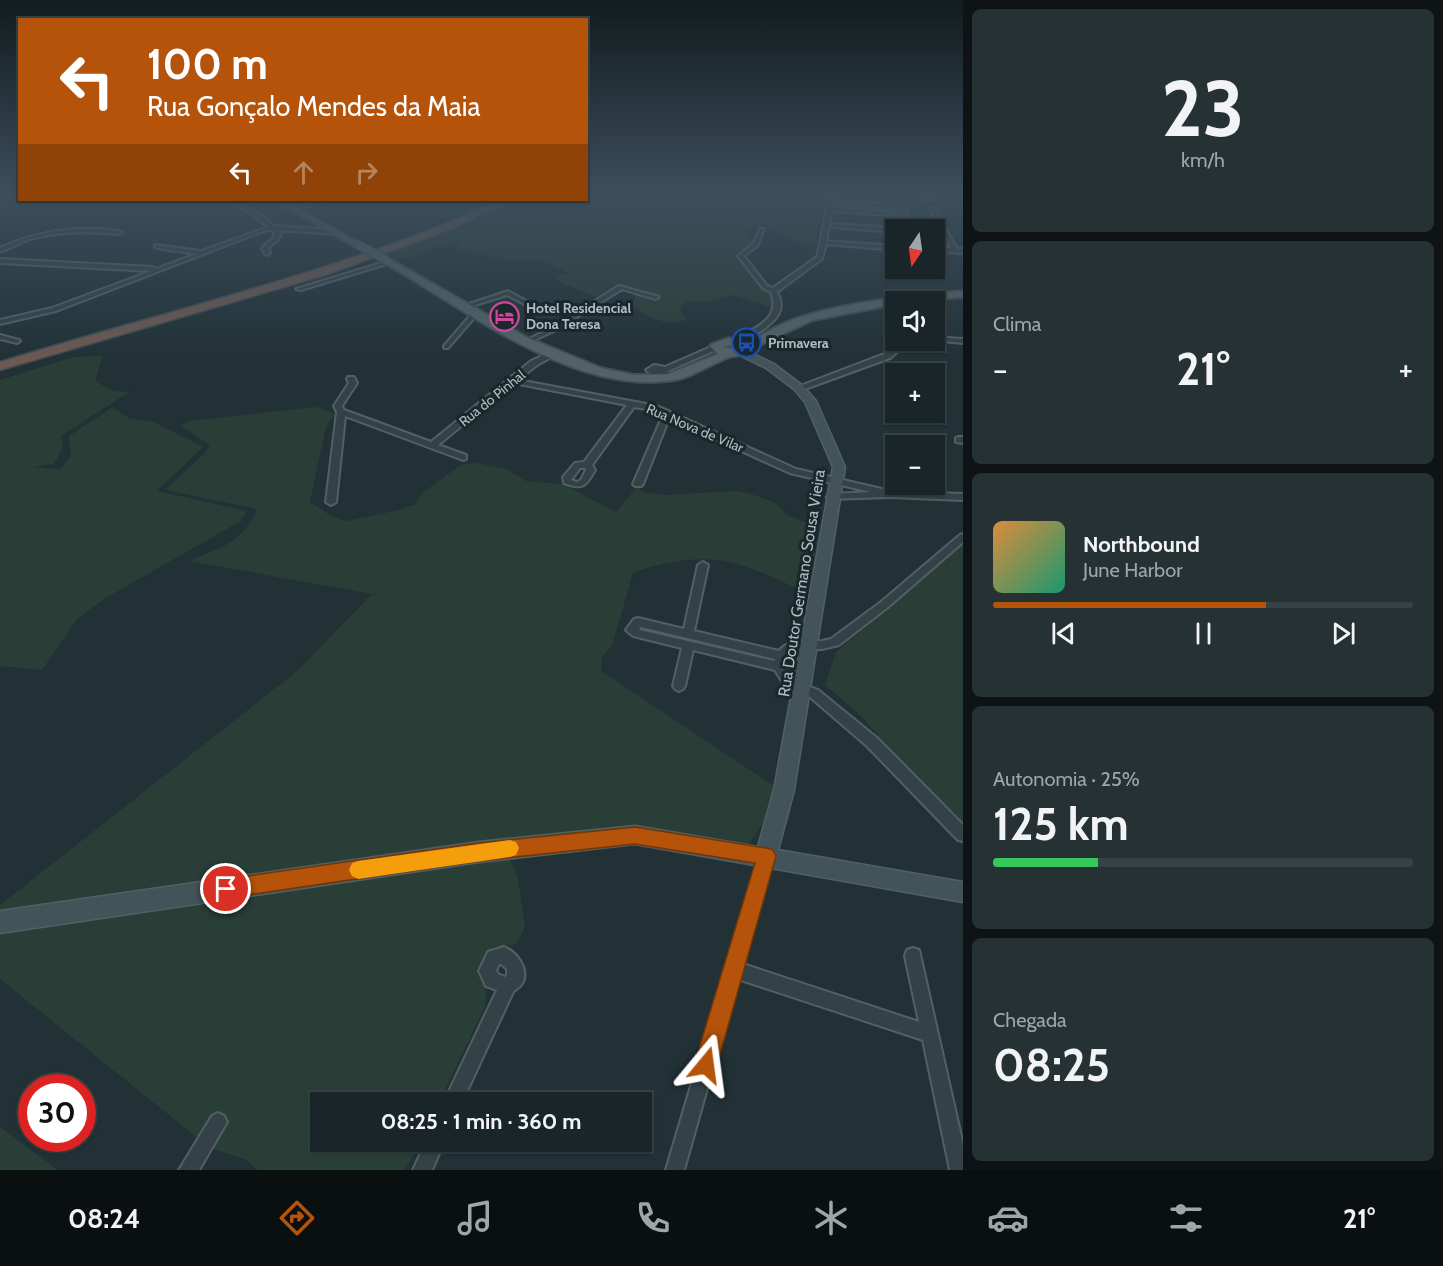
<!DOCTYPE html>
<html lang="pt">
<meta charset="utf-8">
<style>
:root{--surface:#192528;--page:#263134;--text:#f1f3f6;--muted:#9fa5a8;--line:#374245;--accent:#b45309}
body{margin:0;font-family:Cabin,sans-serif;background:var(--page);color:var(--text);height:100vh;display:flex;flex-direction:column;font-size:22px;white-space:nowrap}
*{box-sizing:border-box;margin:0}
p{font-size:20px;color:var(--muted)}
.icon{flex:none;width:33px;height:33px;fill:none;stroke:currentColor;stroke-width:2;stroke-linecap:round;stroke-linejoin:round}
.map{position:relative;flex:1;overflow:hidden}
.side{display:flex;flex-direction:column;gap:9px;padding:9px;background:#0e1416;width:480px}
.side>*{flex:none}
.top-card{position:absolute;left:18px;top:18px;width:570px;height:183px;border-radius:0px;box-shadow:0 2px 4px #0004,0 0 0 2px var(--line);background:#b45309;color:#fff;overflow:hidden}
.needle{width:39px;rotate:193deg}
.controls{position:absolute;left:885px;top:219px;display:grid;gap:12px}
.controls a{display:grid;place-items:center;width:60px;height:60px;border-radius:0px;background:var(--surface);box-shadow:0 2px 4px #0004,0 0 0 2px var(--line);font-size:30px}
.speed{position:absolute;left:18px;top:1074px;display:flex;gap:12px;font-size:30px;font-weight:700;text-align:center}
.speed>*{display:grid;place-content:center;width:78px;height:78px;border-radius:50%;background:var(--surface);box-shadow:0 2px 4px #0004,0 0 0 2px var(--line);line-height:1}
.speed .limit{border:9px solid #d22;background:#fff;color:#111}
.pin{position:absolute;display:grid;place-items:center;width:51px;height:51px;color:#fff;margin:-26px;border:3px solid #fff;border-radius:50%;box-shadow:0 2px 6px #0007}
.me{position:absolute;width:66px;margin:-33px;rotate:16deg;stroke-linejoin:round;filter:drop-shadow(0 0 4px #0008)}
.turn{display:flex;align-items:center;gap:21px;height:126px;padding:0 30px;font-size:27px}
.turn .icon{width:78px;height:78px;stroke-width:2.5}
.turn b{display:block;font-size:42px;line-height:51px}
.lanes{display:flex;align-items:center;height:57px;padding:0 30px;background:#0003;justify-content:center;gap:30px;direction:ltr}
.lanes .off{opacity:.35}
.big{font-size:45px;font-weight:700;line-height:1.1}
.side .tile{flex:1;display:flex;flex-direction:column;justify-content:center;gap:9px;min-width:0;padding:0 21px;border-radius:9px;background:var(--page)}
.side .dial{align-items:center;gap:0}
.dial b{font-size:78px;line-height:1}
.song{display:flex;align-items:center;gap:18px}
.cover{width:72px;height:72px;border-radius:9px;background:linear-gradient(135deg,hsl(30 70% 55%),hsl(160 70% 35%))}
.played{height:6px;border-radius:3px;background:linear-gradient(90deg,var(--accent) 65%,var(--line) 65%)}
.keys{display:flex;justify-content:space-around;direction:ltr}
.heat{display:flex;justify-content:space-between;align-items:center;font-size:33px;direction:ltr}
.charge{height:9px;border-radius:4px;background:linear-gradient(90deg,#34c759 25%,var(--line) 0)}
.trip{position:absolute;left:310px;top:1092px;width:342px;height:60px;border-radius:0px;background:var(--surface);box-shadow:0 2px 4px #0004,0 0 0 2px var(--line);font-weight:700;line-height:60px;text-align:center}
.dock{display:flex;height:96px;justify-content:space-around;align-items:center;background:#0a0f10;color:var(--muted)}
.dock .icon{width:42px;height:42px}
.dock .current{color:var(--accent)}
.dock b{font-size:27px;color:var(--text)}
main{display:flex;flex:1;min-height:0}
.map>svg:first-child{display:block}
.green{fill:#293e37}
.lines{fill:none;stroke-linecap:round;stroke-linejoin:round}
.street-casing{stroke:#526064;stroke-width:4}
.secondary-casing{stroke:#526064;stroke-width:3}
.primary-casing{stroke:#414e53;stroke-width:4}
.highway-casing{stroke:#3f4d51;stroke-width:3}
.street{fill:#344247;fill-rule:evenodd}
.secondary{fill:#42535a;fill-rule:evenodd}
.primary{fill:#526267;fill-rule:evenodd}
.highway{fill:#6c5951;fill-rule:evenodd}
.primary-bridge-casing{stroke:#414e53;stroke-width:10;stroke-linecap:butt}
.primary-bridge{stroke:#526267;stroke-width:8}
.route{fill:#b45309;stroke:#753606;stroke-width:1.5}
.slow{fill:#f59e0b}
.labels{text-anchor:middle;stroke-width:6;stroke-linejoin:round;paint-order:stroke}
.far-poi-label{font-size:14px;font-weight:bold;fill:#aebdc3;stroke:#1a272b;text-anchor:start}
.far-street-label{font-size:14px;fill:#aebdc3;stroke:#1a272b}
.street-label{font-size:16px;fill:#aebdc3;stroke:#1a272b}
</style>
<main>
<div class="map">
<svg width="963" height="1170" viewBox="0 0 963 1170">
<rect width="100%" height="100%" fill="#213136"/>
<!-- green -->
<path class="green" d="M587 195H829L817 226V242L811 245C790 242 771 223 753 226L747 233 754 247 741 260C746 277 772 284 775 305L770 307 732 295 708 302 687 301 681 305 680 312 687 318C672 331 646 316 632 305L635 297 632 293 620 291 599 298 560 282 555 275 570 274 544 261H508L457 249 459 243 431 248 408 259 393 258 383 253 454 228 514 200H586Z
M102 356 95 381 113 391 129 392 61 436C65 446 60 455 53 464L33 467 60 469 71 456 69 436 113 407 130 419 151 421 203 447 157 491 247 511 239 522 104 599 77 619 42 670 0 666V380L73 357Z
M317 407 335 414 326 427 310 502 330 515 346 521 399 510 416 504 422 493 462 464 477 463 507 469 526 481 563 484 616 512 637 487 645 493 666 495 738 491 754 495 776 503 787 515 815 526 818 540 807 593C782 582 756 568 729 562 701 555 660 562 633 573L612 646 602 657 601 671 777 788 768 816 749 843 746 845 586 831 532 835 488 845 0 910V905L296 672 372 594 189 561C222 547 242 543 257 509L165 490 206 452 210 445 181 426 188 421Z
M963 545V827L858 713 825 685 836 652 934 569 955 546Z
M509 856 518 879 525 927 517 944 495 947 480 964 486 992 485 1007 439 1102H321V1142H420L405 1170H257L247 1160 210 1148 0 979V934L279 889Z
M0 1127 58 1170H0Z"/>
<g class="lines">
<defs>
<path id="street" d="M830 195H835L834 201 904 206 915 230H910L904 216 832 211 826 241 896 246V250L826 244 822 259 777 292C780 298 782 304 780 311 776 324 744 344 732 343V341C752 329 782 321 771 292L763 288 738 256 753 244 760 229H764L757 246 744 256 767 286 773 288 817 257 827 210 825 209 828 208V202ZM834 204 900 208 902 213 833 208Z
M923 195H928L929 201H925Z
M959 195H963V198Z
M229 200H234L260 215 274 226 335 230 338 232 335 234 278 230 281 233 278 240 268 248 270 253 267 255 265 254 262 248 273 238 275 233 271 230 263 231 56 311 0 324V320L52 308 151 271 0 263V259L153 267 156 269 196 254 157 248 155 247V245L202 251 268 227 256 217Z
M320 200H326L297 210 292 209Z
M930 208H934L957 249H963V253L934 251V247L951 248Z
M834 224 896 228 898 230H896V232L832 227Z
M73 229H104L122 232 119 234C89 231 59 231 30 239 20 243 10 248 0 252V248C24 237 47 231 73 229Z
M388 261 393 262 301 290 296 289Z
M619 286 659 297 656 299 622 289 556 330 530 342 525 341 552 328Z
M508 291 533 305 528 306 507 295 466 308 463 306Z
M474 311 479 312 448 348H444V346Z
M0 335 19 340 20 341 17 343 0 339Z
M934 337 963 339V343L932 340H934Z
M903 340H911L890 358 802 390 795 388 884 354Z
M713 346 720 348 668 371V374L653 375 646 370 654 365 665 367Z
M550 352 557 354 537 365 518 380 657 406 796 469 890 491 963 494V500L890 497 829 499 827 497 829 495 832 494 871 492 790 473 669 418 643 484 641 486H635L633 484 663 415 652 410 634 407 592 465 595 470C585 487 583 490 564 483L563 477 575 463 584 462 627 405 514 383 438 445 466 455V459L463 460 345 416 336 502 331 505 326 502 337 412 334 406 349 383 347 379 348 377H354L357 383 342 406 344 410 431 442 531 361ZM580 468H585L586 470 581 480 577 482 571 480Z
M959 437H963V443L956 442V438Z
M963 534V542L888 607 839 645 822 649 796 650 788 657 785 661 786 668 792 677 805 685 818 690 877 738 963 825V841L958 840 867 746 810 697 797 692 783 683 775 670 693 650 685 686 683 689 679 691 675 689 673 686 682 648 633 636 626 630 634 619 638 618 684 629 698 565 703 562 708 565 694 631 779 651 784 646 794 642 822 641 831 639 881 602 960 535ZM641 627 775 659 774 661 640 630 639 629Z
M766 849 771 851 773 856 743 964 919 1022 905 956 907 950 913 948 919 950 963 1145V1170H950L923 1040 738 979 684 1170H666L759 856 761 851Z
M504 947C517 952 531 971 521 985 519 988 515 989 513 992L462 1102H444L497 990 486 986 479 971 488 952ZM499 964H501L507 969V975L505 977 498 974 496 971Z
M218 1113 224 1116 227 1122 199 1170H179L212 1116Z
M426 1142H444L432 1170H413Z"/>
<path id="secondary" d="M739 351H747L774 364 803 386 816 401 845 467 794 790 778 850 963 882V902L635 844 479 862 0 933V911L479 842 635 826 758 847 774 790 833 467 805 402 795 390 766 368 739 355Z"/>
<path id="primary" d="M274 200H283L361 244 354 246Z
M386 257 526 337 601 368 634 375 668 374 718 354 710 346 712 344 729 338 745 344C765 333 785 321 808 315 855 301 914 295 963 291V297L896 302V304L813 320 751 349 749 353C742 356 733 355 727 358 707 366 690 379 668 381 570 393 464 308 383 262L381 260ZM729 345 739 349 723 347Z"/>
<path id="highway" d="M502 200H512L451 229 325 275 0 370V362C169 310 341 272 502 200Z"/>
</defs>
<!-- street casing -->
<use href="#street" class="street-casing"/>
<!-- secondary casing -->
<use href="#secondary" class="secondary-casing"/>
<!-- primary casing -->
<use href="#primary" class="primary-casing"/>
<!-- highway casing -->
<use href="#highway" class="highway-casing"/>
<!-- street -->
<use href="#street" class="street"/>
<!-- secondary -->
<use href="#secondary" class="secondary"/>
<!-- primary -->
<use href="#primary" class="primary"/>
<!-- highway -->
<use href="#highway" class="highway"/>
<defs>
<path id="primary-bridge" d="M357 244 386 260"/>
</defs>
<!-- primary-bridge casing -->
<use href="#primary-bridge" class="primary-bridge-casing"/>
<!-- primary-bridge -->
<use href="#primary-bridge" class="primary-bridge"/>
</g>
<!-- sky -->
<linearGradient id="sky" x2="0" y2="1"><stop stop-color="#121b1e"/><stop offset="0.54" stop-color="#3d4e5d"/><stop offset="1" stop-color="#3d4e5d" stop-opacity="0"/></linearGradient>
<rect width="963" height="359" fill="url(#sky)"/>
<!-- route -->
<path class="route" d="M635 827 766 848 773 850 776 856 717 1065 714 1073 706 1076 698 1073 694 1065 755 863 635 844 479 861 226 898 219 895 216 889 219 882 226 879 479 843Z"/>
<!-- slow -->
<path class="slow" d="M510 840 516 842 519 848 516 855 510 857 358 879 352 876 349 870 352 863 358 861Z"/>
<!-- icons -->
<defs>
<symbol id="hotel-ring" viewBox="-11 -11 22 22"><circle r="9.5" fill="#1a272b" stroke="#d1479c" stroke-width="1.5"/><path d="M-6-4.5h1.5V1H6V5H4.5V3h-9V5H-6ZM-4 0a1.8 1.8 0 1 1 3.6 0ZM.5 0V-2.5h3Q6-2.5 6 0Z" fill="#d1479c"/></symbol>
<symbol id="bus-ring" viewBox="-11 -11 22 22"><circle r="9.5" fill="#1a272b" stroke="#1a4fb4" stroke-width="1.5"/><path d="M-5-6H5V4H4V6H2V4H-2V6H-4V4H-5ZM-3.5-4V0h7V-4ZM-3.5 1.2v1.5H-2V1.2ZM2 1.2v1.5H3.5V1.2Z" fill="#1a4fb4"/></symbol>
</defs>
<g fill-rule="evenodd">
<use href="#hotel-ring" x="488" y="300" width="33" height="33"/>
<use href="#bus-ring" x="730" y="326" width="33" height="33"/>
</g>
<g class="labels">
<!-- far-poi labels -->
<g class="far-poi-label">
<text x="526" y="313">Hotel Residencial<tspan x="526" dy="16">Dona Teresa</tspan></text>
<text x="768" y="348">Primavera</text>
</g>
<!-- far-street labels -->
<g class="far-street-label">
<text transform="translate(492 398) rotate(-39)" y="5">Rua do Pinhal</text>
<text transform="translate(695 428) rotate(23)" y="5">Rua Nova de Vilar</text>
</g>
<!-- street labels -->
<g class="street-label">
<text transform="translate(801 583) rotate(-81)" y="6">Rua Doutor Germano Sousa Vieira</text>
</g>
</g>
</svg>
<div class="controls">
<a><svg class="needle" viewBox="-14 -14 28 28"><path d="M0-13l5 13h-10z" fill="#e53935"/><path d="M0 13l5-13h-10z" fill="#9fa5a8"/></svg></a>
<a><svg class="icon" aria-label="sound" viewBox="0 0 24 24"><path d="M4 9h4l5-4v14l-5-4H4zM17 9q2 3 0 6"/></svg></a>
<a>+</a>
<a>−</a>
</div>
<div class="speed"><div class="limit">30</div></div>
<div class="pin" style="left:226px;top:889px;background:#d93025"><svg class="icon" aria-label="arrive" viewBox="0 0 24 24"><path d="M6 21V4h12l-3 4 3 4H6"/></svg></div>
<svg class="me" style="left:706px;top:1065px" viewBox="-20 -20 40 40"><path d="M0-17L14 15 0 8-14 15z" fill="#b45309" stroke="#fff" stroke-width="4"/></svg>
<div class="trip">08:25 · 1 min · 360 m</div>
<div class="top-card">
<div class="turn"><svg class="icon" aria-label="left" viewBox="0 0 24 24"><path d="M17 20v-9H6M10 6l-5 5 5 5"/></svg><div><b>100 m</b>Rua Gonçalo Mendes da Maia</div></div>
<div class="lanes"><svg class="icon" aria-label="left" viewBox="0 0 24 24"><path d="M17 20v-9H6M10 6l-5 5 5 5"/></svg><svg class="icon off" aria-label="ahead" viewBox="0 0 24 24"><path d="M12 20V5M6 11l6-6 6 6"/></svg><svg class="icon off" aria-label="right" viewBox="0 0 24 24"><path d="M7 20v-9h11M14 6l5 5-5 5"/></svg></div>
</div>
</div>
<section class="side">
<div class="tile dial"><b>23</b><p>km/h</p></div>
<div class="tile"><p>Clima</p>
<div class="heat"><a>−</a><b class="big">21°</b><a>+</a></div>
</div>
<div class="tile">
<div class="song"><i class="cover"></i><div><b>Northbound</b><p>June Harbor</p></div></div>
<div class="played"></div>
<div class="keys"><svg class="icon" aria-label="previous" viewBox="0 0 24 24"><path d="M18 5L8 12l10 7zM5 5v14"/></svg><svg class="icon" aria-label="pause" viewBox="0 0 24 24"><path d="M8 5v14M16 5v14"/></svg><svg class="icon" aria-label="next" viewBox="0 0 24 24"><path d="M6 5l10 7-10 7zM19 5v14"/></svg></div>
</div>
<div class="tile"><p>Autonomia · 25%</p><b class="big">125 km</b><div class="charge"></div></div>
<div class="tile"><p>Chegada</p><b class="big">08:25</b></div>
</section>
</main>
<nav class="dock">
<b>08:24</b>
<svg class="icon current" aria-label="directions" viewBox="0 0 24 24"><path d="M12 3l9 9-9 9-9-9zM9 14v-3h6M13 9l2 2-2 2"/></svg>
<svg class="icon" aria-label="music" viewBox="0 0 24 24"><path d="M9 18V5l10-2v13"/><circle cx="6" cy="18" r="3"/><circle cx="16" cy="16" r="3"/></svg>
<svg class="icon" aria-label="phone" viewBox="0 0 24 24"><path d="M5 4h4l2 5-3 2q2 4 5 5l2-3 5 2v4C11 20 4 13 5 4z"/></svg>
<svg class="icon" aria-label="climate" viewBox="0 0 24 24"><path d="M12 3v18M4 7l16 10M4 17L20 7"/></svg>
<svg class="icon" aria-label="car" viewBox="0 0 24 24"><path d="M5 17H2v-5l4-1 3-4h7l3 4 3 1v5h-3M9 17h6M6 11h13"/><circle cx="7" cy="17" r="2"/><circle cx="17" cy="17" r="2"/></svg>
<svg class="icon" aria-label="filters" viewBox="0 0 24 24"><path d="M4 7h16M4 17h16"/><circle cx="9" cy="7" r="2"/><circle cx="15" cy="17" r="2"/></svg>
<b>21°</b>
</nav>
